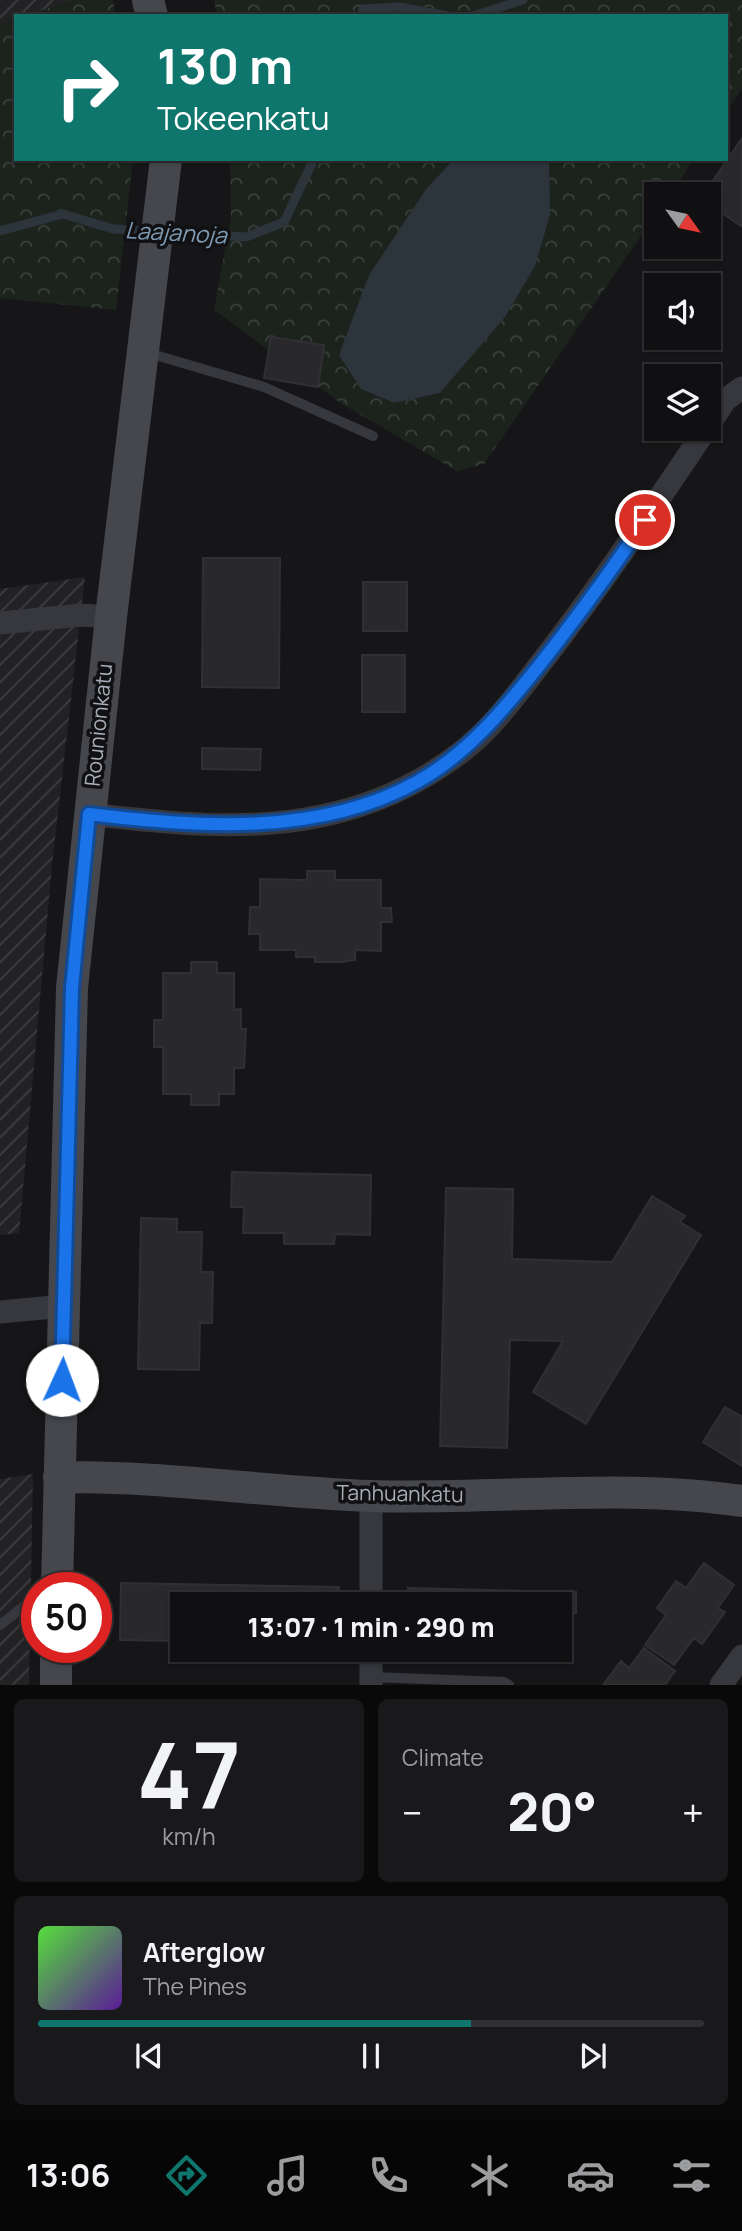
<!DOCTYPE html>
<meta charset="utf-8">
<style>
:root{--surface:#101012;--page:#19191b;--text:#f1f3f6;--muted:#9c9d9f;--line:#303032;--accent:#0f766e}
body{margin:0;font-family:Manrope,sans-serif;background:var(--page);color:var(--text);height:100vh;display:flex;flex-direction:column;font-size:26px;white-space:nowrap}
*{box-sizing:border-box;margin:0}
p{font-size:23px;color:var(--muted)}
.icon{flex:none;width:38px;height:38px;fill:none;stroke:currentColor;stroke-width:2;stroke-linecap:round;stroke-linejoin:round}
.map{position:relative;height:1685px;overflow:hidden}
.side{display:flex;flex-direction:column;gap:14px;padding:14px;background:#09090a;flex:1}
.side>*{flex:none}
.guide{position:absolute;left:14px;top:14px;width:714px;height:147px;border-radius:0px;box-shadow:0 2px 5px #0004,0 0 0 2px var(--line);background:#0f766e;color:#fff;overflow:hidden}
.needle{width:46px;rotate:123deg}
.tools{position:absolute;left:644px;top:182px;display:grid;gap:14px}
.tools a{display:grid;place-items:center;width:77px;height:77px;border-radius:0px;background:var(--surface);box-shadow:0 2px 5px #0004,0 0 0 2px var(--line);font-size:35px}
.speed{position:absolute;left:21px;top:1572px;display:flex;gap:14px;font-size:35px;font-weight:700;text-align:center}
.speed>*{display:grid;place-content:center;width:91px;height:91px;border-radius:50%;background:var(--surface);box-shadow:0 2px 5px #0004,0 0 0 2px var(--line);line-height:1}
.speed .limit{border:10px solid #d22;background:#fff;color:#111}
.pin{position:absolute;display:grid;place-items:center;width:60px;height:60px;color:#fff;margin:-30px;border:4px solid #fff;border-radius:50%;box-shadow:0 2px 7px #0007}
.me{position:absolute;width:77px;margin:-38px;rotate:2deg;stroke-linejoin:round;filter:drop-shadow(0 0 5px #0008)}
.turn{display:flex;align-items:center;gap:24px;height:147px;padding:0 28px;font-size:32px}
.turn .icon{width:91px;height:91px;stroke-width:2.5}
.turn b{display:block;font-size:49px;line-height:60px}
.big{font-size:52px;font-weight:800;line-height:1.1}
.side .card{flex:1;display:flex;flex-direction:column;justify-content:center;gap:10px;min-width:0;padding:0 24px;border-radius:10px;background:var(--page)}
.side .dial{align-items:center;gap:0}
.dial b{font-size:91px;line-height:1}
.song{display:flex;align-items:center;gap:21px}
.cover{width:84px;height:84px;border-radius:10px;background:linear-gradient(135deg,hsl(110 70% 55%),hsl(270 70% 35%))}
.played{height:7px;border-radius:4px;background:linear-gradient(90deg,var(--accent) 65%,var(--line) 65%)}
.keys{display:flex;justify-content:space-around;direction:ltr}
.heat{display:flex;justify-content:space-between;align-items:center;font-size:38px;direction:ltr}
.side .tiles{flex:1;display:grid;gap:14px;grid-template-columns:1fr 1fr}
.card:last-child{grid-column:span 2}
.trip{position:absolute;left:170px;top:1592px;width:402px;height:70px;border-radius:0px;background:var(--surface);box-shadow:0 2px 5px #0004,0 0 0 2px var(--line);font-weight:800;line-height:70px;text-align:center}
.menu{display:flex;height:112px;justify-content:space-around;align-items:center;background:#060607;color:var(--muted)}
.menu .icon{width:49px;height:49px}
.menu .on{color:var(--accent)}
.menu b{font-size:32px;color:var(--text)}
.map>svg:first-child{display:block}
.industrial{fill:url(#industrial-furrows)}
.forest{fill:url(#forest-crowns)}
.water{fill:#2c353c}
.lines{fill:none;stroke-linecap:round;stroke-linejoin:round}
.stream{stroke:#2c353c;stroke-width:9}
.building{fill:#29292c;stroke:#303034;stroke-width:2}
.lane{stroke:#37383d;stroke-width:10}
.street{stroke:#37383d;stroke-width:23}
.secondary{stroke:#45474d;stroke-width:32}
.route-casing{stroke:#114b97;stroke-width:18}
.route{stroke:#1a73e8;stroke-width:12}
.labels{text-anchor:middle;stroke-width:7;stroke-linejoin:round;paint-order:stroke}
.street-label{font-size:21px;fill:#a8adb8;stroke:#111113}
.water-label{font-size:23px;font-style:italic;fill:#7f9bb3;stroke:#111113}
</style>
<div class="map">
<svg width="742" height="1685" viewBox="0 0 742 1685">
<defs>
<pattern id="industrial-furrows" width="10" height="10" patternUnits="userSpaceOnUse" patternTransform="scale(1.75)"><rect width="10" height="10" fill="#222225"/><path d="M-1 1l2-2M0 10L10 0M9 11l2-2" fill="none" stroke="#3f3f43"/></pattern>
<pattern id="forest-crowns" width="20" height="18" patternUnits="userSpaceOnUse" patternTransform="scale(1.75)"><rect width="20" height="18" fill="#1c231d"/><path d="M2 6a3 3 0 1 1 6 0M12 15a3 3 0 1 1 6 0" fill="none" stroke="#3a403c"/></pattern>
</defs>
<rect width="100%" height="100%" fill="#161618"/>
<!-- industrial -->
<path class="industrial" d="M0 0H71L26 16H16V19L0 25Z
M85 577 52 865 19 1233 0 1235V589Z
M33 1474 29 1685H0V1479Z"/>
<!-- forest -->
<path class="forest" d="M71 0H113L116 16H26Z
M214 0H742V89L726 112V16H217Z
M16 19V159H133L116 310 0 298V25Z
M230 159H454L427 188 361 389 394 403 440 393 549 159H694L670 194H656V214L484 464 457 471 342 404 214 310 231 217Z"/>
<!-- water -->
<path class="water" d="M454 159H549L550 215 535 266 505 317 440 393 394 403 361 389 339 355 369 275 427 188Z"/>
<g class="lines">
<!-- stream -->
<path class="stream" d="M362 16 363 9 399 7 449 16
M473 16 523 0
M0 231 63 214 113 229 246 237 284 222 314 159"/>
</g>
<!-- building -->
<path class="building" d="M742 138V224L741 226 709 204V194H704Z
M271 337 324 345 318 387 264 378Z
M203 558H280L279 688 202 687Z
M363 582H407V631H363Z
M362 655H405V712H362Z
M202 748 261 749 260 770 202 769Z
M307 871H335V880H381V908H391L392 922H381V951L355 950V960L341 962H315V957H296V950H260V934H249L250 907H260V879L307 880Z
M191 962H217V973H234V1010L241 1009V1029H246L244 1068H234V1094H219V1105H191V1094H163V1047H154V1020H163V973H191Z
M232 1172 371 1175 370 1235 335 1234 334 1244H284V1233H243L244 1207H231Z
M446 1188 513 1189 512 1259 612 1262 652 1196 685 1216 680 1222 701 1235 586 1424 533 1392 563 1341 510 1340 507 1448 440 1446Z
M141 1218 177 1219V1232H202L201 1272H213L212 1323H200L199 1370 138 1369Z
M725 1407 742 1417V1466L703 1442Z
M704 1563 734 1585 718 1608 725 1612 702 1644 694 1638 674 1665 645 1645 666 1615 657 1608 676 1581 686 1588Z
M121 1583 339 1587 338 1605H182V1641L120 1640Z
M408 1588 576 1592V1613H561L560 1650V1605H408Z
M644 1648 675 1671 665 1685H603L621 1661 629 1668Z"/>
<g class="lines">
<!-- lane -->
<path class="lane" d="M145 352 264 387 373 436
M0 1625 37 1596
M371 1677 504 1682 509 1685"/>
<!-- street -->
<path class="street" d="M709 425 725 400 742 388
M0 623 81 615 111 617
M89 814C165 823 246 832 321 816 371 806 420 784 460 753 492 729 517 694 541 663 600 587 653 508 706 429
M0 1312 64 1306
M371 1605V1496
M371 1685V1650
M721 1685 742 1656"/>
<!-- secondary -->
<path class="secondary" d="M148 0 152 16
M59 1477C164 1476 267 1492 371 1496 491 1500 625 1483 742 1501
M57 1587 72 988 111 617 166 159
M56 1685V1647"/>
</g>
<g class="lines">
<defs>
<path id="route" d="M62 1380 72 988 89 814C196 827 318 837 417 782 469 753 505 708 542 662 578 616 613 569 645 520"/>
</defs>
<!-- route casing -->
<use href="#route" class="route-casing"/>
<!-- route -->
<use href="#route" class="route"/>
</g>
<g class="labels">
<!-- street labels -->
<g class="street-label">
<text transform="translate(99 725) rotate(-84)" y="7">Rounionkatu</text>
<text transform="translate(400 1494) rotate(1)" y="7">Tanhuankatu</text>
</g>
<!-- water labels -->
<g class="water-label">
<text transform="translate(176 233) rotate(3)" y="8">Laajanoja</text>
</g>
</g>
</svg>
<div class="tools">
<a><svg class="needle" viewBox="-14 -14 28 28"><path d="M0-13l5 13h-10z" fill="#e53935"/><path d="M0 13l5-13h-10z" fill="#9c9d9f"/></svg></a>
<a><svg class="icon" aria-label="sound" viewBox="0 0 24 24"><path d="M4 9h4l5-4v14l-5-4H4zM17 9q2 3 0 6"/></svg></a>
<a><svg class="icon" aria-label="layers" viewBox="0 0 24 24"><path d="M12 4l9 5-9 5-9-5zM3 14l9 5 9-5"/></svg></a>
</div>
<div class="speed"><div class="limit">50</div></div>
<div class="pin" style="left:645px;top:520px;background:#d93025"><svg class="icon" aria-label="arrive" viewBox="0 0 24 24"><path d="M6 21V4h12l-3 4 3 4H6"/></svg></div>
<svg class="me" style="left:62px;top:1380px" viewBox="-20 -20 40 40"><circle r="19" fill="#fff"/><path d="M0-13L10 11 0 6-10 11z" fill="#1a73e8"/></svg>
<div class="trip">13:07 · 1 min · 290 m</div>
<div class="guide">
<div class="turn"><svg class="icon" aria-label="right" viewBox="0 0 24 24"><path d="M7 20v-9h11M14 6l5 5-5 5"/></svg><div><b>130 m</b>Tokeenkatu</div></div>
</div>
</div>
<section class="side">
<div class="tiles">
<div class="card dial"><b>47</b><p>km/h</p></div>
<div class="card"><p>Climate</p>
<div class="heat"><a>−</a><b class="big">20°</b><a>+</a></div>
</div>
<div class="card">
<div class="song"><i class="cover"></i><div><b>Afterglow</b><p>The Pines</p></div></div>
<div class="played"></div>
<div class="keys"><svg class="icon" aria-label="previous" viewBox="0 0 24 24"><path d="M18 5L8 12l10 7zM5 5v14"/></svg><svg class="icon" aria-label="pause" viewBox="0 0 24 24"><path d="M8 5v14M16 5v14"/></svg><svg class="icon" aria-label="next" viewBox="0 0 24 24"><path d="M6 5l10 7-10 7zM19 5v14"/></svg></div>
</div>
</div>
</section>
<nav class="menu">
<b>13:06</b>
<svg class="icon on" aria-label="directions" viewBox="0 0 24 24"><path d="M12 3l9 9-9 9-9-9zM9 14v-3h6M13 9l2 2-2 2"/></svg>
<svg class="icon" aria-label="music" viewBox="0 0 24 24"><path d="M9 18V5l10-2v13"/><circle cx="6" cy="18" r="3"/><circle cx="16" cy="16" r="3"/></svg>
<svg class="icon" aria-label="phone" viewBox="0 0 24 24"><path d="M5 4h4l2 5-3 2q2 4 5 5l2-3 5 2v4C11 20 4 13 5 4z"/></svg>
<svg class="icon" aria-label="climate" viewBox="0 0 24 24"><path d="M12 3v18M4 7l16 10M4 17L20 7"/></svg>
<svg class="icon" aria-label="car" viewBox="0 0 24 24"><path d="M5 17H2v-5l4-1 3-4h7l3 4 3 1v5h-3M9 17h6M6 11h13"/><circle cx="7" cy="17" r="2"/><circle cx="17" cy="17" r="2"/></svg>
<svg class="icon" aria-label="filters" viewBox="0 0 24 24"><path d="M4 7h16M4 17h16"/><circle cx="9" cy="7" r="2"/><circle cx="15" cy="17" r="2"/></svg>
</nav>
